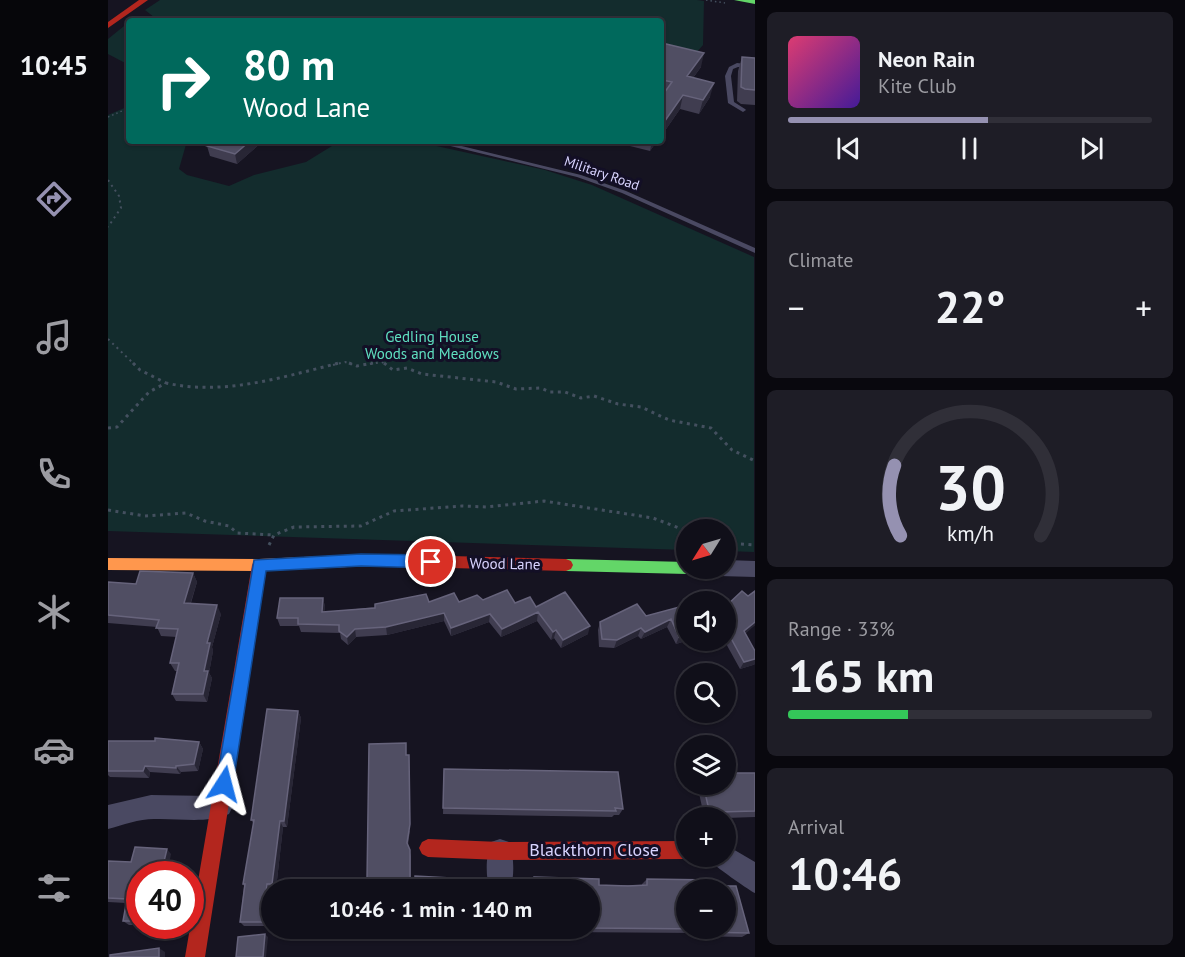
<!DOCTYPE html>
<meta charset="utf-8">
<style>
:root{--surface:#100f19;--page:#1e1d26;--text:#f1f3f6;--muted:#9c9ca2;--line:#302f38;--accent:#9591b1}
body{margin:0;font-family:"PT Sans",sans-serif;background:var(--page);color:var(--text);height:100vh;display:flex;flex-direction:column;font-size:22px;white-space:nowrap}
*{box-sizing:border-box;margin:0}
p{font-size:20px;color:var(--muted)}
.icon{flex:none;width:33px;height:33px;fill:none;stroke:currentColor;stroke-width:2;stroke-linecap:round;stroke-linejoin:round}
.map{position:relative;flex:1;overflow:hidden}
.panel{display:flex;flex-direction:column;gap:12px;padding:12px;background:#09080e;width:430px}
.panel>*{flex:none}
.banner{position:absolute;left:18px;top:18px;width:538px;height:126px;border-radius:6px;box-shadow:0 2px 4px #0004,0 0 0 2px var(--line);background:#00695c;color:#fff;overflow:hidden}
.needle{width:39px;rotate:233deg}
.fabs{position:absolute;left:568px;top:519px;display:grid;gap:12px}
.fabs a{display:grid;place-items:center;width:60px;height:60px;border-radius:50%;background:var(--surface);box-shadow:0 2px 4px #0004,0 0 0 2px var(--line);font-size:30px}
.speed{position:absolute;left:18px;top:861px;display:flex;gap:12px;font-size:30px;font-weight:700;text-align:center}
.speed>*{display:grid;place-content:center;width:78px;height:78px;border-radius:50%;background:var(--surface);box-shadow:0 2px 4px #0004,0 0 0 2px var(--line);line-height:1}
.speed .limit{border:9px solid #d22;background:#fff;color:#111}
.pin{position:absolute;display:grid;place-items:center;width:51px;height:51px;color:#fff;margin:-26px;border:3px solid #fff;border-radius:50%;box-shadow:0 2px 6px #0007}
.me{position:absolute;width:66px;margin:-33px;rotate:9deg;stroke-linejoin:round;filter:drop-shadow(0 0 4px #0008)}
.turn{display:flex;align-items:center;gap:21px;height:126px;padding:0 18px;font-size:27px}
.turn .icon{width:78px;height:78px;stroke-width:2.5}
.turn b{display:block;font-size:42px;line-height:51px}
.big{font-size:45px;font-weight:600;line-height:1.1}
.panel .card{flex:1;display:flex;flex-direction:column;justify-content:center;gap:9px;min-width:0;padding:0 21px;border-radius:9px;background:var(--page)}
.panel .dial{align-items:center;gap:0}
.dial svg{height:156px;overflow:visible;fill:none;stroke:var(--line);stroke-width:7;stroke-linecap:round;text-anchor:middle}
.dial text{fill:var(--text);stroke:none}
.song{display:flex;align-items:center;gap:18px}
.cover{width:72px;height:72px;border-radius:9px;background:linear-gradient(135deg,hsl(340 70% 55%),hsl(260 70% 35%))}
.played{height:6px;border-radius:3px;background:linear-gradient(90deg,var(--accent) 55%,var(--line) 55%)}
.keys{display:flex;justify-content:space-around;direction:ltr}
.heat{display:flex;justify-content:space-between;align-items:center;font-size:33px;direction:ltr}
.charge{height:9px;border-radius:4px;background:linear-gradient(90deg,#34c759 33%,var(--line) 0)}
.trip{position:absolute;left:153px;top:879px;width:339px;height:60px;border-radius:30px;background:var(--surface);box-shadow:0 2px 4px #0004,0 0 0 2px var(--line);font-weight:600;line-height:60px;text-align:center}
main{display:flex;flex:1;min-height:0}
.tab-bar{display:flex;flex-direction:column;width:108px;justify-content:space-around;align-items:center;background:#06060a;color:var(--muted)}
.tab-bar .icon{width:42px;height:42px}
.tab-bar .on{color:var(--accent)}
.tab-bar b{font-size:27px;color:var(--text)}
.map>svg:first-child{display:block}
.green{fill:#132c2d}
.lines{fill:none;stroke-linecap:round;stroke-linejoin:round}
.path-far2{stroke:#44505f;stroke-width:1.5;stroke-dasharray:1.5 3;stroke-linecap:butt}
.path-far1{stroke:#44505f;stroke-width:2;stroke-dasharray:2 4;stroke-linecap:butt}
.path{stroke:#44505f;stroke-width:3;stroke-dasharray:3 4.5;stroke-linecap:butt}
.lane{fill:#4a4962;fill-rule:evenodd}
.street{fill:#4a4962;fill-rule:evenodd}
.fast{fill:#63d668;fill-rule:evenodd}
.slow{fill:#ff974d;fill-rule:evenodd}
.jam{fill:#b3261e;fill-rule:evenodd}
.wall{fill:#403d50}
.shaded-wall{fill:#282635}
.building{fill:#504e63;stroke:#66637b;stroke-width:1.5;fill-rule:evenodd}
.route{fill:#1a73e8;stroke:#114b97;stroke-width:1.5}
.labels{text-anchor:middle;stroke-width:6;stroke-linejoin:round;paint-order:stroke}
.far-street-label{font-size:14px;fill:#d9d4ff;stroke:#130f26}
.park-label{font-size:15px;fill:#5fe0c0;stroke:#130f26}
.street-label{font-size:15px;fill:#d9d4ff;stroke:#130f26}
.near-street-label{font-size:18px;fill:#d9d4ff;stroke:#130f26}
</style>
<main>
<nav class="tab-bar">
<b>10:45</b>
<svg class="icon on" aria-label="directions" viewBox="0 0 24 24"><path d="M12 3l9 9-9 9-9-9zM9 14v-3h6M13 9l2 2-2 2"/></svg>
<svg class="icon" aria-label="music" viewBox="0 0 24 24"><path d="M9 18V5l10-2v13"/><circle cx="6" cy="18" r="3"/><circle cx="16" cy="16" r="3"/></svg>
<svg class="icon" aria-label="phone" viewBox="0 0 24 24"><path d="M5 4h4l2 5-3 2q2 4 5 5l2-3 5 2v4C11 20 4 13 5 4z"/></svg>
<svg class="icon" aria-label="climate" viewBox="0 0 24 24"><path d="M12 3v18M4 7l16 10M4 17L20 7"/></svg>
<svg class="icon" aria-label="car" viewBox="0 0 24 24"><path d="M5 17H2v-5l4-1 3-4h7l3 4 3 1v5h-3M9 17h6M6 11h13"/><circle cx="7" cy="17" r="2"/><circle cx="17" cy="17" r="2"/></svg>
<svg class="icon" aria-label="filters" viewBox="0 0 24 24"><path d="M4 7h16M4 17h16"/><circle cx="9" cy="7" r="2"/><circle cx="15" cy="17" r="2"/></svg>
</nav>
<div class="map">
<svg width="647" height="957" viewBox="0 0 647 957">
<rect width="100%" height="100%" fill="#161421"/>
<!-- green -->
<path class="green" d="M52 0H589L596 1 595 45 582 60 554 54V21H51L37 10Z
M21 22V65L0 54V39Z
M21 106V141H79L71 169 79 175 121 186 146 175 198 162 232 141H306L437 170 484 185 646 257V552L618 551V530H579V550L0 531V115Z"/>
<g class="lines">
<!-- path-far2 -->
<path class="path-far2" d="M598 0 617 3
M0 117 21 108"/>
<!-- path-far1 -->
<path class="path-far1" d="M0 180 11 196 13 208 0 227
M0 339 27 365
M225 365 237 362 246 365
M256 365 274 362 278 365"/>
<!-- path -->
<path class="path" d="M25 363 32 370 58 383
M241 363 249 366 265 363
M276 363 285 370 299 368 314 374 388 382 408 389 433 388 442 392H457L473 398 486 396 510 404 533 407 561 420 603 428 624 450 647 461
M0 428 9 427 41 392 58 383C116 396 175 377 231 363
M0 510 37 516 78 513 97 521 121 526 129 533 166 535
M618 543 647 545
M161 545 166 535 186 527 253 526 286 511 354 506 378 507 436 501 545 518 579 531"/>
<!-- lane -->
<path class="lane" d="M629 63 647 65V69L630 67 625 69 623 76 626 102 637 109 638 110 635 112 620 103 617 76 621 67Z
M322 141H333L473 175 518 191 647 248V253L514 193 469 177Z"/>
<!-- street -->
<path class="street" d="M618 560 647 561V577L611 576 604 574 601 568H618Z
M113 794 121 798 125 806 121 814C98 824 71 818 46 819 31 819 15 825 0 829V805L43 795 102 796Z
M392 839 401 842C406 855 407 876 402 890H382C377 876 378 855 383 842Z
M618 845 647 862V893C642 891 611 869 607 865 606 864 604 858 603 856H618Z"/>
<!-- fast -->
<path class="fast" d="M626 0H647V4Z
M458 559 579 562V568H586L584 572 579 574 458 571 453 569 451 565 453 561Z"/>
<!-- slow -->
<path class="slow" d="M262 554 267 556 269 560 267 564 262 566 151 571 0 570V558L151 559Z"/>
<!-- jam -->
<path class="jam" d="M31 0H40L0 28V22Z
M262 554 458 559 463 561 465 565 463 569 458 571 262 566 257 564 255 560 257 556Z
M151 559 156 561 158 565 97 957H77L144 565 146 561Z
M320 839 392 842 579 841V856H585L579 859 392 860 320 857 314 854 311 848 314 842Z"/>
</g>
<!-- wall -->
<path class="wall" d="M554 43 593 67 585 78 602 97 591 114 572 109 554 135Z
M634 57 647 58V105L633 104 629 101 630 71Z
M106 141H155L129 164 102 156 99 146Z
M502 141H549L542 151Z
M85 573 89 582 83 603 113 614 104 647 105 651 101 673 104 678 99 702 68 701 64 694 69 671H67L62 663 69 637 53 636 49 627 0 623V582L28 584Z
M215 598 217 607 216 612 321 602 375 600 407 603 428 607 480 634 453 648 446 638 443 640 429 621 393 637 381 622 343 636 336 621 279 635 248 637 240 645 233 639 232 633 193 632 191 626H172L169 618Z
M579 605V640H581L568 644 559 627 533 639 530 636 506 648 491 647 490 630 492 622 538 616Z
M618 606 647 625 637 633 647 651V664L645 665 632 669 616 640H618Z
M190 711 193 718 179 827H175L168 889H162L158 926H136L132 922 136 886 135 884 146 824 143 820Z
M0 741 91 742 95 749 90 771 73 772 72 774 42 772 41 778 2 777 0 775Z
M336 769 515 809 511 815H506L504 817 335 814Z
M647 773V817L618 818 596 816 589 784H618Z
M302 830 300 845 303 856V884L260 885 259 880Z
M63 854 32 874V925H21L15 921 18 903 0 902V861L23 862Z
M426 877 491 885H534V884L539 879 606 886 641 933 634 937 589 936 591 933 452 932 414 928H482V890H412L414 886 424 887V882Z
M311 928H408V934L406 938Z"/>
<!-- shaded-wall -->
<path class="shaded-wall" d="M596 53 593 67 575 91 579 76Z
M606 83 602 97 591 114 595 100Z
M575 95 572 109 554 135V125Z
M142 141H155L129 164 127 154Z
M544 141H549L542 151Z
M85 573 89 582 80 611 76 603Z
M215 598 217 607 215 621 214 612Z
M109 605 113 614 104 647 105 651 101 673 104 678 99 702 95 694 96 671 99 643Z
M430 612 429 621 393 637 394 629Z
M336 613V621L279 635 278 627Z
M382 614 381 622 343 636V628Z
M563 619 559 627 533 639 537 632Z
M647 622V625L632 639 636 631Z
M482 626 480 634 453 648 455 640Z
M533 628 530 636 506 648 509 640Z
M247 629 248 637 240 645 239 637Z
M448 630 446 638 443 640 445 632Z
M579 635V640H581L568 644 571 637Z
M647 659V664L645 665 632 669 636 662Z
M190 711 193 718 179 827 176 821Z
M91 742 95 749 90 771 86 764Z
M37 766 42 772 41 778 35 771Z
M68 766 73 772 72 774 68 768Z
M172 821 175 827 168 889 164 884Z
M59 849 63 854 59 874H53Z
M159 884 162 889 158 926 155 922Z
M157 934 160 937 158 957H155Z
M51 948 57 952V957H51Z"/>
<!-- building -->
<path class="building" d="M554 43 596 53 579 76 606 83 595 100 575 95 554 125V96L564 82 554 80Z
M634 57 647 58V90L637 89 633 87Z
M106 141H142L127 154 99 146Z
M32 571 85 573 76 603 109 605 99 643H102L96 671H100L95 694H64L71 663H62L70 629 48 628 51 620 0 615V582L28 584Z
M399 590 407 603 422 597 428 607 457 592 482 626 455 640 448 630 445 632 430 612 394 629 382 614 343 628 336 613 278 627 247 629 239 637 231 631V625L190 624V618H169L172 598H215L214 612 267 608V604L318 594 321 602 346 593 351 602 369 595 375 600Z
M634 591 640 596 647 591V622L636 631 647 651V659L636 662 618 629V606Z
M606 598 607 602H594Z
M529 604 538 616 579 605V635L571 637 563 619 537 632 533 628 509 640 494 639 492 622Z
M159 709 190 711 176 821H172L164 884H159L155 922H132L137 884H135L146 820H143Z
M47 738 91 742 86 764 68 766V768L37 766 35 771H0V741H47Z
M298 743V755H301L302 824 299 843 302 850V879L259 880 261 744Z
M336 769 510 772 515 809 507 808 508 811 335 808Z
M618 773H647V811L611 812V810H601L595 784H618Z
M27 847 59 849 53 874H32V921H15L19 899 0 898V861L23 862Z
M307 876 361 879V885L371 886V890H306Z
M426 877 491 879V885L520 886 539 885V879L605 880 606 886H628L641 933 594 932 597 929 482 928V890H414V886L426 887ZM579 890H618V928H579Z
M352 928H408V934Z
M157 934 155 957H128L130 937Z
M51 948V957H2V955Z"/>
<!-- route -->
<path class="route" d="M253 554 323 555 328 557 330 562 328 566 323 568 253 566 158 571 125 784 123 790 116 793 110 790 108 784 146 560Z"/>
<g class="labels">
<!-- far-street labels -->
<g class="far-street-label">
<text transform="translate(494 173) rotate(19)" y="5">Military Road</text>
</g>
<!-- park labels -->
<g class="park-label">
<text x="324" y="342">Gedling House<tspan x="324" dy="17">Woods and Meadows</tspan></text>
</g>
<!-- street labels -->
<g class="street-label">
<text transform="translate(397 564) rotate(1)" y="5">Wood Lane</text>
</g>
<!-- near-street labels -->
<g class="near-street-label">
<text x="486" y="856">Blackthorn Close</text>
</g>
</g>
</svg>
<div class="fabs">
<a><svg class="needle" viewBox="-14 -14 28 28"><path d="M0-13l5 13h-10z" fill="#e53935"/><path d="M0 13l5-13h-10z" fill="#9c9ca2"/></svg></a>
<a><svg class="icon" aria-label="sound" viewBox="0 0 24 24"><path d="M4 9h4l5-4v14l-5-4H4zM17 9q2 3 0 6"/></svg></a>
<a><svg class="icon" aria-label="search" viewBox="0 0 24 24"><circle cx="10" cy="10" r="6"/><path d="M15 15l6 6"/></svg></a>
<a><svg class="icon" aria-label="layers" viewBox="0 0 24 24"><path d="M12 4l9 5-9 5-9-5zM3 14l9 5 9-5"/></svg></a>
<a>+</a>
<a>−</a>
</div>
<div class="speed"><div class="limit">40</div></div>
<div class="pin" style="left:323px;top:562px;background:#d93025"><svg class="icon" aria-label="arrive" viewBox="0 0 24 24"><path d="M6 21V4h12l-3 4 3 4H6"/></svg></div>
<svg class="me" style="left:116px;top:784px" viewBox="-20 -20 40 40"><path d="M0-17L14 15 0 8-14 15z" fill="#1a73e8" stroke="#fff" stroke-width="4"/></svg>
<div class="trip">10:46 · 1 min · 140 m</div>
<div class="banner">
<div class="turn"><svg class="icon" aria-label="right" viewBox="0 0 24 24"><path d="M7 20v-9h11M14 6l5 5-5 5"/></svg><div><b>80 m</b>Wood Lane</div></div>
</div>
</div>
<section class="panel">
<div class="card">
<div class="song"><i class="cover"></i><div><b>Neon Rain</b><p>Kite Club</p></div></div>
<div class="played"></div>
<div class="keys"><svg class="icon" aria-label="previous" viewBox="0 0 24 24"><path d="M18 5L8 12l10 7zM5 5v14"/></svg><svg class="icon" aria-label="pause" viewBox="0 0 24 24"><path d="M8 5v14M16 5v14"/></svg><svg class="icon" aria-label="next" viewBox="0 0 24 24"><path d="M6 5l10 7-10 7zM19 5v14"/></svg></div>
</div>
<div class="card"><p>Climate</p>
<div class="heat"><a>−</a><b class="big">22°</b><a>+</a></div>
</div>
<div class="card dial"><svg viewBox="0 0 100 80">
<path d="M14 69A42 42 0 1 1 86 69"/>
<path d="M14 69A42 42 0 0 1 11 33" stroke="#9591b1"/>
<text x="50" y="56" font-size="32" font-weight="700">30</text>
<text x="50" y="72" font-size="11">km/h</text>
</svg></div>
<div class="card"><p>Range · 33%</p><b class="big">165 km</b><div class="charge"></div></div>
<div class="card"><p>Arrival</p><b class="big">10:46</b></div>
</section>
</main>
